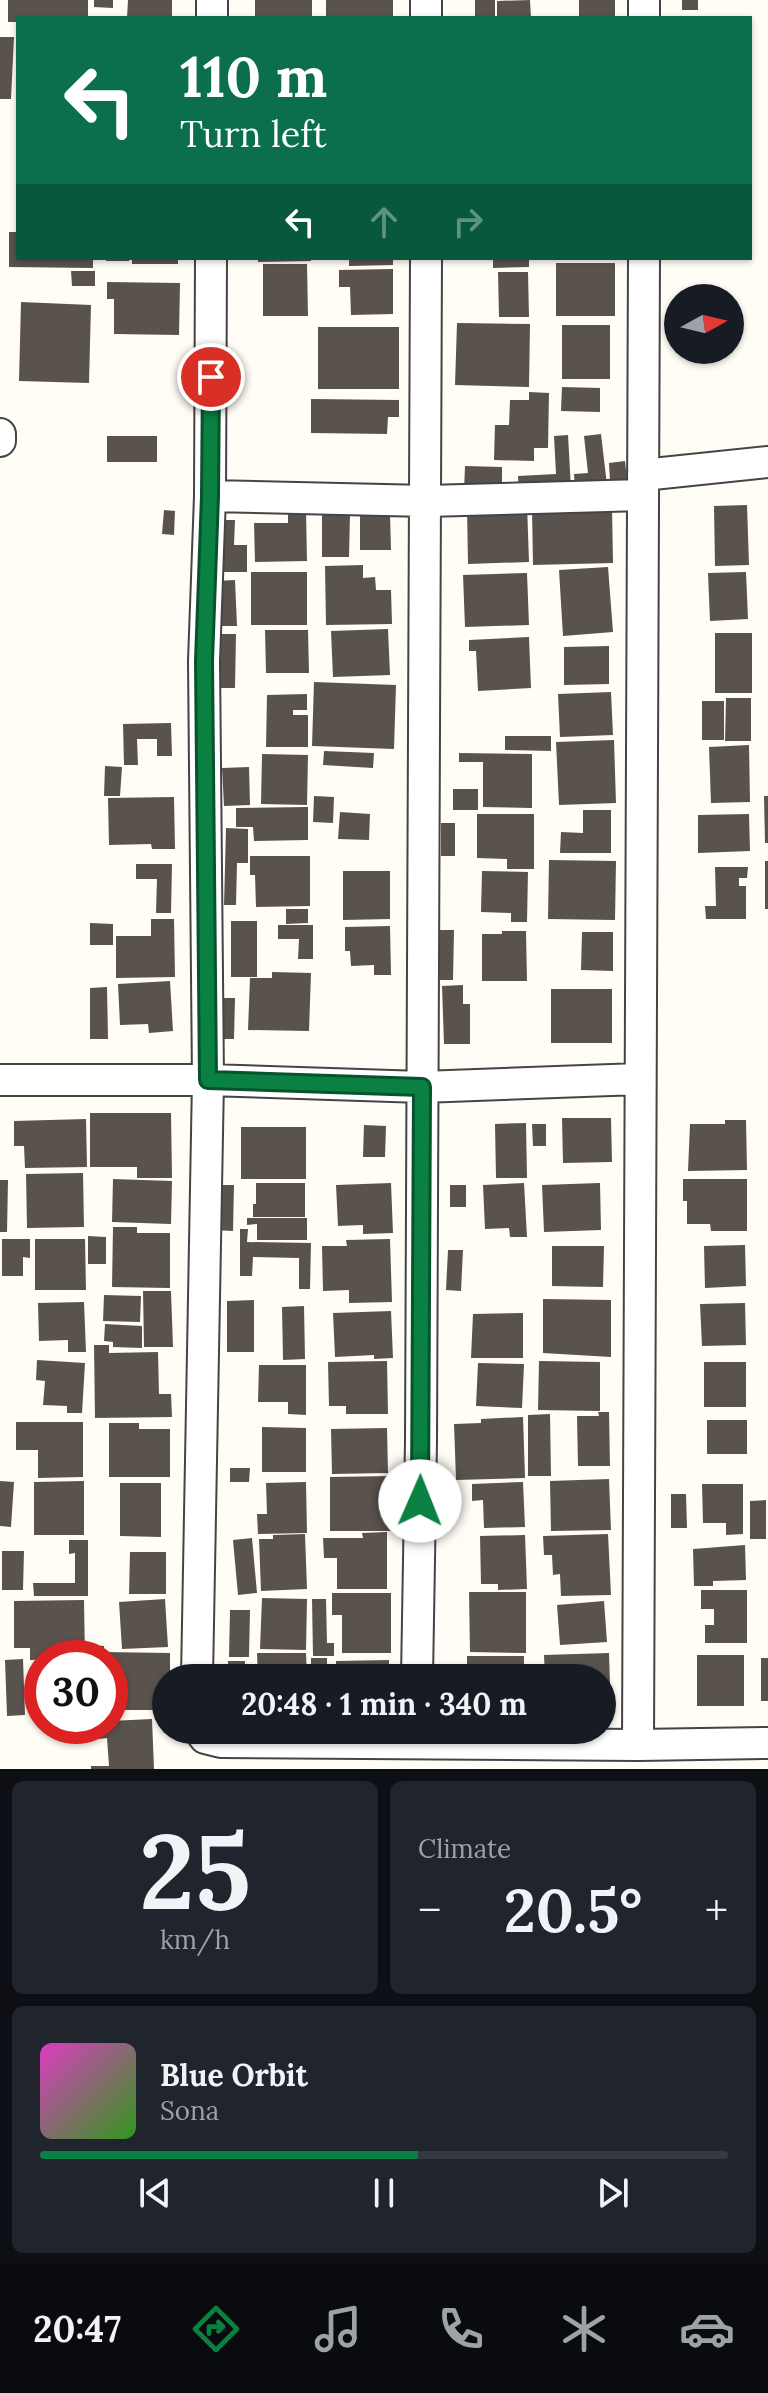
<!DOCTYPE html>
<meta charset="utf-8">
<style>
:root{--surface:#171b24;--page:#20242c;--text:#f1f3f6;--muted:#9ea1a6;--line:#363941;--accent:#0b8043}
body{margin:0;font-family:Lora,serif;background:var(--page);color:var(--text);height:100vh;display:flex;flex-direction:column;font-size:30px;white-space:nowrap}
*{box-sizing:border-box;margin:0}
p{font-size:26px;color:var(--muted)}
.icon{flex:none;width:44px;height:44px;fill:none;stroke:currentColor;stroke-width:2;stroke-linecap:round;stroke-linejoin:round}
.map{position:relative;height:1769px;overflow:hidden}
.details{display:flex;flex-direction:column;gap:12px;padding:12px;background:#0d0f14;flex:1}
.details>*{flex:none}
.guide{position:absolute;left:16px;top:16px;width:736px;height:244px;border-radius:0px;box-shadow:0 2px 6px #0004;background:#0b6e4f;color:#fff;overflow:hidden}
.needle{width:52px;rotate:82deg}
.tools{position:absolute;left:664px;top:284px;display:grid;gap:16px}
.tools a{display:grid;place-items:center;width:80px;height:80px;border-radius:50%;background:var(--surface);box-shadow:0 2px 6px #0004;font-size:40px}
.speed{position:absolute;left:24px;top:1640px;display:flex;gap:16px;font-size:40px;font-weight:700;text-align:center}
.speed>*{display:grid;place-content:center;width:104px;height:104px;border-radius:50%;background:var(--surface);box-shadow:0 2px 6px #0004;line-height:1}
.speed .limit{border:12px solid #d22;background:#fff;color:#111}
.pin{position:absolute;display:grid;place-items:center;width:68px;height:68px;color:#fff;margin:-34px;border:4px solid #fff;border-radius:50%;box-shadow:0 2px 8px #0007}
.me{position:absolute;width:88px;margin:-44px;rotate:1deg;stroke-linejoin:round;filter:drop-shadow(0 0 6px #0008)}
.turn{display:flex;align-items:center;gap:28px;height:168px;padding:0 32px;font-size:36px}
.turn .icon{width:104px;height:104px;stroke-width:2.5}
.turn b{display:block;font-size:56px;line-height:68px}
.lanes{display:flex;align-items:center;height:76px;padding:0 32px;background:#0003;justify-content:center;gap:40px;direction:ltr}
.lanes .off{opacity:.35}
.big{font-size:60px;font-weight:700;line-height:1.1}
.details .tile{flex:1;display:flex;flex-direction:column;justify-content:center;gap:12px;min-width:0;padding:0 28px;border-radius:12px;background:var(--page)}
.details .dial{align-items:center;gap:0}
.dial b{font-size:104px;line-height:1}
.song{display:flex;align-items:center;gap:24px}
.cover{width:96px;height:96px;border-radius:12px;background:linear-gradient(135deg,hsl(310 70% 55%),hsl(110 70% 35%))}
.played{height:8px;border-radius:4px;background:linear-gradient(90deg,var(--accent) 55%,var(--line) 55%)}
.keys{display:flex;justify-content:space-around;direction:ltr}
.heat{display:flex;justify-content:space-between;align-items:center;font-size:44px;direction:ltr}
.details .tiles{flex:1;display:grid;gap:12px;grid-template-columns:1fr 1fr}
.tile:last-child{grid-column:span 2}
.trip{position:absolute;left:152px;top:1664px;width:464px;height:80px;border-radius:40px;background:var(--surface);box-shadow:0 2px 6px #0004;font-weight:700;line-height:80px;text-align:center}
.menu{display:flex;height:128px;justify-content:space-around;align-items:center;background:#090b0e;color:var(--muted)}
.menu .icon{width:56px;height:56px}
.menu .selected{color:var(--accent)}
.menu b{font-size:36px;color:var(--text)}
.map>svg:first-child{display:block}
.building{fill:#5a524d}
.lines{fill:none;stroke-linecap:round;stroke-linejoin:round}
.minor-casing{stroke:#444;stroke-width:34}
.minor{stroke:#fff;stroke-width:30}
.route-casing{stroke:#07532c;stroke-width:20}
.route{stroke:#0b8043;stroke-width:14}
</style>
<div class="map">
<svg width="768" height="1769" viewBox="0 0 768 1769">
<rect width="100%" height="100%" fill="#fffdf5"/>
<!-- building -->
<path class="building" d="M8 0H88V18H18V22H8Z
M94 0H113V8L94 7Z
M128 0H172V18H127Z
M255 0H312V18H255Z
M326 0H393V18H326Z
M475 0H495V18H475Z
M530 0 531 18H497V1Z
M579 0H615V18H579Z
M682 0H698V10H682Z
M0 37H14L11 99H0Z
M9 232H18V258H93V268L9 267Z
M106 258H129V261H106Z
M132 258H178V264H132Z
M258 258H311V261L258 262Z
M349 258H393V265L349 266Z
M493 258H529V267L493 268Z
M556 263H615V316H556Z
M263 264H307L308 316H263Z
M393 269V314L351 315 350 287H339V270Z
M71 271H95V286H72Z
M498 272H528L529 317H499Z
M107 282 180 283 179 335 114 334V299H107Z
M21 302 91 305 89 383 19 381Z
M457 323 530 324 529 387 455 385Z
M562 325H610V379H562Z
M318 327H399V389H318Z
M562 387 600 388V412L561 411Z
M529 392 549 393 548 448H534V461L494 460 495 425H509L510 400H529Z
M311 399 399 400V417H388L387 434 311 433Z
M601 434 607 485 575 488 574 474 588 473 584 436Z
M568 435 571 489 519 491 518 476 556 474 554 436Z
M107 436H157V462H107Z
M625 461 627 479 610 481 609 463Z
M465 466 502 467V493L464 491Z
M527 504 529 562 468 564 467 506Z
M747 505 749 565 715 566 714 506Z
M612 507 613 563 533 565 532 509Z
M164 510 175 511 174 535 162 534Z
M288 511H306L307 561 255 562 254 523H288Z
M322 513H350L349 557H322Z
M390 514 391 550H360V515Z
M222 520H235L234 545H247V572H222Z
M363 565V578L375 577 376 590H391L392 624 326 625 325 566Z
M608 567 613 632 563 636 559 570Z
M251 572H307V625H251Z
M746 572 748 619 710 621 708 573Z
M527 573 529 625 465 627 463 575Z
M235 580 237 626H217L215 581Z
M388 629 390 675 333 677 331 631Z
M265 630H308L309 673H266Z
M715 633H752V693H715Z
M216 634H236L235 688H216Z
M529 637 531 688 478 691 476 651H469V640Z
M609 646V684L564 685V647Z
M314 682 396 685 394 749 312 746Z
M611 692 613 735 560 737 558 694Z
M307 694V710H293V715H308V747H266L267 695Z
M726 698H751V741H725Z
M702 701H724V740H702Z
M171 723 172 756H157V739H137L138 765H124L123 724Z
M505 736H551V751L505 750Z
M614 740 616 803 559 805 556 742Z
M749 745 750 802 711 803 709 747Z
M324 751 374 753 373 768 323 765Z
M459 753 532 754V808L483 807V762H459Z
M262 754 308 755 307 805 261 804Z
M105 766 122 767 120 796H104Z
M249 767 250 805 224 806 222 768Z
M453 789H478V810H453Z
M314 796 334 797 333 823 313 822Z
M764 796H768V843H765Z
M174 797 175 849H152L151 844 109 845 108 798Z
M308 807V840L254 841 253 827H236V808Z
M583 810H611V853H560L561 832 583 833Z
M340 812 370 814 369 840 338 839Z
M477 814H534V869H507V859L477 858Z
M749 814 750 851 698 853V815Z
M441 823H455V856H441Z
M226 828 248 829V863H237L236 905H224Z
M250 856H310V906L256 907 255 875H250Z
M549 860 616 861 615 920 548 919Z
M765 861H768V909H765Z
M136 864H172L171 913H156L157 879H136Z
M715 867H748L747 878H739V886H746V919H706L705 906H716Z
M343 871H390V919L343 920Z
M482 871 528 872 527 922H511V913L481 912Z
M286 909H308V923L286 924Z
M151 919H174L175 977 116 978V936H151Z
M231 921H257V977H231Z
M90 923 113 924V945H90Z
M278 925H313V959H298L299 939H278Z
M390 926 391 975H374V965L351 966 350 951H345V927Z
M440 930H454L453 980H440Z
M502 931H526L527 981H482V934H502Z
M582 932H613V971L581 970Z
M272 972 311 973 309 1031 248 1030 250 978H272Z
M170 981 173 1031 149 1033 148 1024 120 1025 118 984Z
M463 985V1004H470V1044H444L442 986Z
M107 987 108 1039H90V988Z
M551 989H612V1043H551Z
M223 998H235L234 1039H223Z
M90 1113H171L172 1178H137V1167H90Z
M562 1118H611L612 1162 563 1163Z
M86 1119 87 1167 25 1168 24 1146H14V1121Z
M725 1120H746L747 1170 688 1171 690 1124H725Z
M526 1123 527 1178H496L495 1124Z
M532 1124H546V1146H533Z
M364 1125 386 1126 385 1157H363Z
M241 1127H306V1179H241Z
M83 1173 84 1227 27 1228 26 1174Z
M113 1179 172 1181 171 1224 112 1222Z
M683 1179H747V1231H711L710 1224H687V1201H683Z
M0 1180H8L7 1232H0Z
M256 1183H305V1217H253V1204H256Z
M391 1183 393 1233 363 1234V1225L338 1226 336 1185Z
M524 1183 527 1237H510L509 1228 485 1229 483 1185Z
M600 1183 601 1230 544 1232 542 1185Z
M212 1185H234L233 1231 212 1230Z
M450 1185H466V1207H450Z
M247 1218H307V1240H257V1224L247 1225Z
M113 1227H137V1233H170V1288L112 1287Z
M240 1229H248L247 1242 311 1243 310 1289H299V1258L253 1257 252 1276H240Z
M88 1236 106 1237V1264H88Z
M2 1239H30V1258L23 1257V1276H2Z
M35 1239H85L86 1290H35Z
M390 1239 392 1302 349 1303V1290L323 1291 322 1246H347L346 1240Z
M745 1245 746 1286 705 1288 704 1246Z
M552 1246H604L603 1287 552 1286Z
M448 1250H463L461 1291 446 1290Z
M143 1291H171L173 1347H144Z
M104 1295 141 1296 140 1322 103 1321Z
M543 1299 611 1300V1357L543 1353Z
M254 1300V1352H227V1301Z
M84 1302 86 1352H68V1340L39 1341 38 1303Z
M745 1303 746 1345 702 1346 700 1304Z
M304 1306 305 1359 283 1360 282 1307Z
M391 1311 393 1358 374 1359V1355L335 1357 333 1313Z
M523 1313V1358H471L473 1314Z
M105 1324 142 1326V1348L113 1347V1342L104 1341Z
M94 1345H109V1353L158 1352 159 1394H171L172 1417 95 1418Z
M37 1360 85 1363 82 1413H67V1406L43 1405 45 1381 36 1380Z
M387 1361 388 1414H346V1406H329L328 1362Z
M539 1361 600 1362V1411L538 1410Z
M704 1362H746V1407H704Z
M478 1363 524 1364 522 1408 476 1406Z
M259 1365H306V1415L288 1414V1402H258Z
M598 1412H609L610 1466H578L577 1416H599Z
M550 1414 551 1476H528V1415Z
M523 1417 525 1478 456 1480 454 1424 481 1423V1419Z
M707 1420H747V1454H707Z
M16 1422H83V1477L38 1478V1450H16Z
M109 1423H139V1429H170V1477H109Z
M262 1427 306 1428V1472H262Z
M387 1428 388 1473 332 1474 331 1429Z
M230 1468H250L249 1482H230Z
M392 1476V1531H330V1477Z
M609 1479 611 1530 551 1531 550 1481Z
M0 1481 14 1482 11 1527 0 1526Z
M84 1481V1535H34V1482Z
M306 1482 307 1533 258 1534 257 1514H267L266 1483Z
M523 1482 525 1527 484 1528 483 1500 472 1501V1484Z
M120 1483H161V1537L120 1536Z
M702 1484H743V1534L726 1535V1523H703Z
M671 1494H686L687 1528H671Z
M766 1500V1539H750V1501Z
M387 1532V1589H337V1558H324L323 1538H363L362 1533Z
M305 1534 307 1589 261 1591 259 1539H273V1535Z
M608 1534 611 1595 561 1596 560 1574 553 1575 552 1555H544L543 1536Z
M525 1535 527 1589 498 1590V1584H481L480 1536Z
M252 1538 257 1593 238 1595 233 1540Z
M69 1540H88V1596H34L33 1583H75V1553L69 1554Z
M745 1545 746 1580 713 1581V1586H694L693 1549Z
M2 1551H24L23 1590H2Z
M130 1552H166V1594H129Z
M701 1590H747V1643H705V1625H714V1609H701Z
M469 1592H526V1653L470 1652Z
M332 1593H391V1653H342V1615H332Z
M262 1598 307 1599 306 1650 260 1649Z
M165 1599 168 1647 122 1649 119 1602Z
M312 1599H326L327 1643H334V1656H313Z
M84 1600 85 1658 30 1660V1648H14V1601Z
M604 1601 607 1642 560 1645 557 1605Z
M230 1610H250L249 1657H229Z
M90 1645 104 1646V1652L170 1653V1678H166V1710H110V1658H90Z
M257 1653H306L307 1678H258Z
M609 1653 611 1714H602V1678H545L544 1655Z
M697 1655H744V1706H697Z
M467 1656H524V1678H444V1671H467Z
M311 1658H327V1678H311Z
M761 1658H768V1701H761Z
M23 1659 25 1715 7 1716 5 1660Z
M389 1660V1678H336V1661Z
M228 1661H245V1678H228Z
M152 1719 154 1769H91V1766H109L107 1738 98 1739 97 1726H110V1721Z"/>
<g class="lines">
<defs>
<path id="minor" d="M426 0V18
M212 18V0
M644 18V0
M0 441V434
M643 475 768 462
M210 496 427 501 643 495
M0 1080H208L422 1087 639 1079
M197 1678 208 1080 204 661 210 496 211 258
M417 1678 421 1442 426 258
M199 1730 205 1738 221 1742 638 1745 768 1743
M638 1745 644 258"/>
</defs>
<!-- minor casing -->
<use href="#minor" class="minor-casing"/>
<!-- minor -->
<use href="#minor" class="minor"/>
</g>
<g class="lines">
<defs>
<path id="route" d="M211 377 210 496 204 661 208 1080 422 1087 420 1501"/>
</defs>
<!-- route casing -->
<use href="#route" class="route-casing"/>
<!-- route -->
<use href="#route" class="route"/>
</g>
</svg>
<div class="tools">
<a><svg class="needle" viewBox="-14 -14 28 28"><path d="M0-13l5 13h-10z" fill="#e53935"/><path d="M0 13l5-13h-10z" fill="#9ea1a6"/></svg></a>
</div>
<div class="speed"><div class="limit">30</div></div>
<div class="pin" style="left:211px;top:377px;background:#d93025"><svg class="icon" aria-label="arrive" viewBox="0 0 24 24"><path d="M6 21V4h12l-3 4 3 4H6"/></svg></div>
<svg class="me" style="left:420px;top:1501px" viewBox="-20 -20 40 40"><circle r="19" fill="#fff"/><path d="M0-13L10 11 0 6-10 11z" fill="#0b8043"/></svg>
<div class="trip">20:48 · 1 min · 340 m</div>
<div class="guide">
<div class="turn"><svg class="icon" aria-label="left" viewBox="0 0 24 24"><path d="M17 20v-9H6M10 6l-5 5 5 5"/></svg><div><b>110 m</b>Turn left</div></div>
<div class="lanes"><svg class="icon" aria-label="left" viewBox="0 0 24 24"><path d="M17 20v-9H6M10 6l-5 5 5 5"/></svg><svg class="icon off" aria-label="ahead" viewBox="0 0 24 24"><path d="M12 20V5M6 11l6-6 6 6"/></svg><svg class="icon off" aria-label="right" viewBox="0 0 24 24"><path d="M7 20v-9h11M14 6l5 5-5 5"/></svg></div>
</div>
</div>
<section class="details">
<div class="tiles">
<div class="tile dial"><b>25</b><p>km/h</p></div>
<div class="tile"><p>Climate</p>
<div class="heat"><a>−</a><b class="big">20.5°</b><a>+</a></div>
</div>
<div class="tile">
<div class="song"><i class="cover"></i><div><b>Blue Orbit</b><p>Sona</p></div></div>
<div class="played"></div>
<div class="keys"><svg class="icon" aria-label="previous" viewBox="0 0 24 24"><path d="M18 5L8 12l10 7zM5 5v14"/></svg><svg class="icon" aria-label="pause" viewBox="0 0 24 24"><path d="M8 5v14M16 5v14"/></svg><svg class="icon" aria-label="next" viewBox="0 0 24 24"><path d="M6 5l10 7-10 7zM19 5v14"/></svg></div>
</div>
</div>
</section>
<nav class="menu">
<b>20:47</b>
<svg class="icon selected" aria-label="directions" viewBox="0 0 24 24"><path d="M12 3l9 9-9 9-9-9zM9 14v-3h6M13 9l2 2-2 2"/></svg>
<svg class="icon" aria-label="music" viewBox="0 0 24 24"><path d="M9 18V5l10-2v13"/><circle cx="6" cy="18" r="3"/><circle cx="16" cy="16" r="3"/></svg>
<svg class="icon" aria-label="phone" viewBox="0 0 24 24"><path d="M5 4h4l2 5-3 2q2 4 5 5l2-3 5 2v4C11 20 4 13 5 4z"/></svg>
<svg class="icon" aria-label="climate" viewBox="0 0 24 24"><path d="M12 3v18M4 7l16 10M4 17L20 7"/></svg>
<svg class="icon" aria-label="car" viewBox="0 0 24 24"><path d="M5 17H2v-5l4-1 3-4h7l3 4 3 1v5h-3M9 17h6M6 11h13"/><circle cx="7" cy="17" r="2"/><circle cx="17" cy="17" r="2"/></svg>
</nav>
